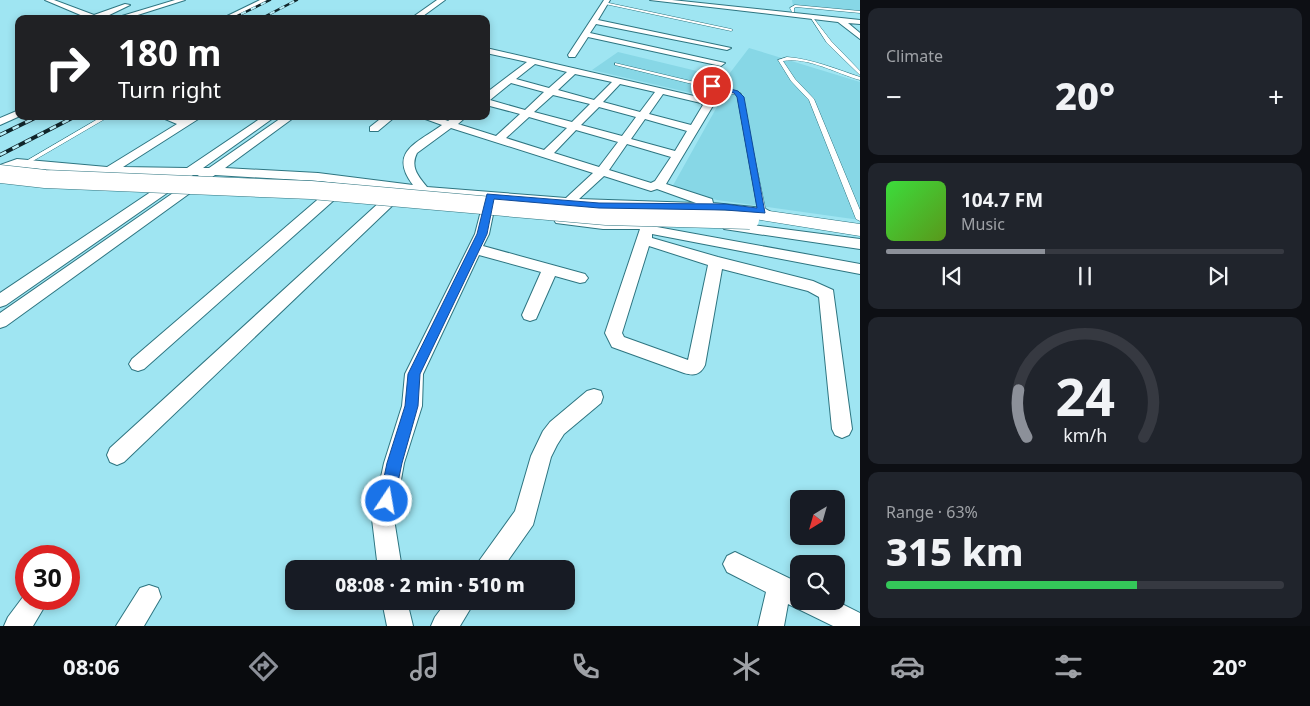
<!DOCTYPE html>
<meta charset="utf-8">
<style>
:root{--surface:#171b24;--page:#20242c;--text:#f1f3f6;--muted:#9ea1a6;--line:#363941;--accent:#8c9099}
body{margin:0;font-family:"Noto Sans",sans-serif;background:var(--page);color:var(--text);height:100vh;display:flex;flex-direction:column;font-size:19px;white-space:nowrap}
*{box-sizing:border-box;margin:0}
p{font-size:16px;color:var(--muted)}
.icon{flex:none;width:28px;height:28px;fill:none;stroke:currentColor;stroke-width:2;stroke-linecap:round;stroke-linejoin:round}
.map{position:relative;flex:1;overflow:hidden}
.details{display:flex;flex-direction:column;gap:8px;padding:8px;background:#0d0f14;width:450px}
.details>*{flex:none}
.top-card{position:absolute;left:15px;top:15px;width:475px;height:105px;border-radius:10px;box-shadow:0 2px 8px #0003;background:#202124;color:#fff;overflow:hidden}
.needle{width:32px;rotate:217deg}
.tools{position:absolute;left:790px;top:490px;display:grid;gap:10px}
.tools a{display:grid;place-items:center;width:55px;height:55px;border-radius:10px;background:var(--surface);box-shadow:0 2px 8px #0003;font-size:25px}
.speed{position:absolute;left:15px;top:545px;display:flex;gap:10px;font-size:25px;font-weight:700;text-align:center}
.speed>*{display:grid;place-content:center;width:65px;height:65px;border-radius:50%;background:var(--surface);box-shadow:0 2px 8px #0003;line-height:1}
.speed .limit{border:8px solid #d22;background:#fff;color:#111}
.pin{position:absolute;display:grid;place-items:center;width:42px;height:42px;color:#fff;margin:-21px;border:2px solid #fff;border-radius:50%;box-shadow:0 1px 5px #0007}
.me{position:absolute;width:55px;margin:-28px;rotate:12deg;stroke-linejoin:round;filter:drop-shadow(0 0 4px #0008)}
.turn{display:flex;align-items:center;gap:18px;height:105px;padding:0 20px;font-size:22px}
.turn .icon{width:65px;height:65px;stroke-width:2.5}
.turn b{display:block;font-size:35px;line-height:42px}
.big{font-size:38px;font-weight:800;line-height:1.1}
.details .tile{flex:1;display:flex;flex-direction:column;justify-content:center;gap:8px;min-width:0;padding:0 18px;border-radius:10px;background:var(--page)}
.details .dial{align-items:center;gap:0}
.dial svg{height:130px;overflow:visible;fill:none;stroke:var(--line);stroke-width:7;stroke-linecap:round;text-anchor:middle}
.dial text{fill:var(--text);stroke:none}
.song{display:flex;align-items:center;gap:15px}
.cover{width:60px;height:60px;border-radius:8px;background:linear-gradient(135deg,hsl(120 70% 55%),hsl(90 70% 35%))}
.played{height:5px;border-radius:2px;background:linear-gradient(90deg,var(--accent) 40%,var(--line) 40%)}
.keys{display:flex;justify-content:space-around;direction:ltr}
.heat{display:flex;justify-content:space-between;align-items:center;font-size:28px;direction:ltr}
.charge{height:8px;border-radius:4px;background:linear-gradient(90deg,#34c759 63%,var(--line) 0)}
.trip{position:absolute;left:285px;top:560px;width:290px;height:50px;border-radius:10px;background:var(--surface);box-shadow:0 2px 8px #0003;font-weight:800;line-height:50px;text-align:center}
.menu{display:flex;height:80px;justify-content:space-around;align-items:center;background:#090b0e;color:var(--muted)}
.menu .icon{width:35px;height:35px}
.menu .current{color:var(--accent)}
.menu b{font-size:22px;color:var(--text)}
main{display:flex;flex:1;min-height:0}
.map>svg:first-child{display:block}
.built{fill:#87d7e6}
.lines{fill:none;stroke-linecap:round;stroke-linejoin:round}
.service-casing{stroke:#2e7581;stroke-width:1}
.minor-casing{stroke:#2e7581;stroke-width:2}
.tertiary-casing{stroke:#2e7581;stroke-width:1}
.service{fill:#fff;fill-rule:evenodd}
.minor{fill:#fff;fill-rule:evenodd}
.tertiary{fill:#fff;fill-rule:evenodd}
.rail-far1-casing{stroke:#11262b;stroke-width:2.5}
.rail-casing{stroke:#11262b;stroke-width:4}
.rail-far1{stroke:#b9f0fa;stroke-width:2;stroke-dasharray:5.5;stroke-linecap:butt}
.rail{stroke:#b9f0fa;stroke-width:2.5;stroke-dasharray:7;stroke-linecap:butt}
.tertiary-bridge-casing{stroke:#2e7581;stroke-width:19;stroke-linecap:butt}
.tertiary-bridge{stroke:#fff;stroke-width:18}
.route{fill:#1a73e8;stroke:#114b97}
</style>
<main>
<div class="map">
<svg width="860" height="626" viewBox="0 0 860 626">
<rect width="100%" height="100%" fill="#9fe5f2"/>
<!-- built -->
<path class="built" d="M792 0H860V13L793 6Z
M749 48 860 82V220L717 200 671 189 718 105 713 98 592 70 618 52 726 78Z"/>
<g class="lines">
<defs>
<path id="service" d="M604 2 731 29 733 30 731 31 605 4Z
M795 5 860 11V13L796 7 794 8V12H792L790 8Z
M809 15H811L831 41 860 71V75L827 43Z
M787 57C812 59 836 69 860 77V80C838 74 806 56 783 61L795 79 814 99 860 210V221L856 219 809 100 791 81 778 60Z
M615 63 741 93 766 212 765 214H759L758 212 737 95 615 65Z
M103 116H110L26 165 21 164Z"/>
<path id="minor" d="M45 0H54L94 15 125 4 130 5 101 19H90Z
M175 0H185L125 19H112Z
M260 0H268L231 19H221Z
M437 0H445L419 19H410Z
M604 0H610L598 20 731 48 727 50 596 24 590 33 725 63 721 66 588 37 575 57H569L568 55Z
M650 0H672L860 20V24L848 23 860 33V39L838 22Z
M486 48 707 99 714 104 666 184 712 199 713 203 764 208 771 212 764 216 725 211 599 209 496 200 489 234 483 246 585 274 588 278 585 282 580 283 555 276 536 319 530 321 524 319 522 315 541 272 479 255 423 374 422 406 404 463 394 519 402 569H378L372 519 384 463 402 406 405 374 475 234 484 199 318 181 215 175 6 326 0 328V313L199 175H193L6 305 0 307V293L176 175H108L17 167 0 175V165L17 159 107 167 177 124 158 116H174L184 120 190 116H203L123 167 187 168 264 116H276L203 168H209L284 116H296L225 168 318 173 413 185C388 152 417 143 442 125L417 116H434L448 121 455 116H467L458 124 496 136 520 114 486 105V93L527 62 486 53ZM535 64 567 72 549 88 516 79ZM575 74 612 82 594 100 558 90ZM511 83 544 92 525 110 490 100ZM620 84 655 92 640 112 603 102ZM663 94 701 103 703 105 691 125 649 114ZM553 95 590 104 572 122 534 112ZM599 107 636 117 622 136 581 125ZM529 117 567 128 544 150 506 138ZM645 119 687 131 675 151 631 139ZM451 128 593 173 566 198 427 187C418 176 410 167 417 153ZM576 130 618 142 599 167 554 153ZM627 144 671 157 655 181 651 183 609 170ZM604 176 651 191 657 189 696 203 579 199Z
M19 110 20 116 0 125V118Z
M384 116H396L378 131H370V127Z
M328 194 334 198 333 201 144 369 138 371 132 369 129 364 132 359 323 195Z
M387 199 392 200 393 203 392 206 124 462 117 465 110 462 107 455 110 448 382 200Z
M561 216 603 221H639L646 225 860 264V274L652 234V238L718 257 813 281 833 290 852 429 849 435 842 438 835 435 832 429 819 297 808 291 722 269 705 365C700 375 694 376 684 373L612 347 605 333 640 229H603L556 223 554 220ZM649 246 708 265 688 360 624 337 622 333Z
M729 222 860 239V249L724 229 722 226 724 223Z
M594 389 601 391 603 397 601 403 564 434 557 445 551 457 533 525 502 569H475L479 561 515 511 531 456 543 431 550 422 587 391Z
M735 552 799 583V601H836L860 613V626H833L788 604 784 626H758L766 592 727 572 723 564 727 556Z
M149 585 158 588 161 597 144 626H116L140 588Z
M26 593V599H49L33 626H4L8 617Z
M382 601H407L413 626H387Z
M447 601H475L460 626H431L435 617Z"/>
<path id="tertiary" d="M748 208 860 224V236L742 217 739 213 742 209Z"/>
</defs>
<!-- service casing -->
<use href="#service" class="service-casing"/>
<!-- minor casing -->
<use href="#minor" class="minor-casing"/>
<!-- tertiary casing -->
<use href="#tertiary" class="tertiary-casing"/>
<!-- service -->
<use href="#service" class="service"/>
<!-- minor -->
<use href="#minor" class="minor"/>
<!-- tertiary -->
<use href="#tertiary" class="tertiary"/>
<defs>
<path id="rail-far1" d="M231 19 270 0
M260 19 297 0"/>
<path id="rail" d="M0 135 39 116
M0 155 76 116"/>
</defs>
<!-- rail-far1 casing -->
<use href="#rail-far1" class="rail-far1-casing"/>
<!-- rail casing -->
<use href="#rail" class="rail-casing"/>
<!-- rail-far1 -->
<use href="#rail-far1" class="rail-far1"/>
<!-- rail -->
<use href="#rail" class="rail"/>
<defs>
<path id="tertiary-bridge" d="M0 174 45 179 311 190 606 216 750 220"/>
</defs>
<!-- tertiary-bridge casing -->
<use href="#tertiary-bridge" class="tertiary-bridge-casing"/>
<!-- tertiary-bridge -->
<use href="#tertiary-bridge" class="tertiary-bridge"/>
</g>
<!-- route -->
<path class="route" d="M712 84 738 91 744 97 765 213 725 210 599 208 494 199 487 234 420 374 418 406 402 463 394 501 392 506 387 508 381 506 379 501 387 463 405 406 408 374 477 234 487 194 599 203 725 204 757 208 737 97 734 93 709 88Z"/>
</svg>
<div class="tools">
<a><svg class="needle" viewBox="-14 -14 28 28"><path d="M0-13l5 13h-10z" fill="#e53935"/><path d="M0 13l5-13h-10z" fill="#9ea1a6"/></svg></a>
<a><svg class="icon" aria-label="search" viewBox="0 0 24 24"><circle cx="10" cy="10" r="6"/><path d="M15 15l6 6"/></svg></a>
</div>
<div class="speed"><div class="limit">30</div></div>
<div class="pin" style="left:712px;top:86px;background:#d93025"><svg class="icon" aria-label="arrive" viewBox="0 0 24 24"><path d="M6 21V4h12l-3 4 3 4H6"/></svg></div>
<svg class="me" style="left:387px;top:501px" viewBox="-20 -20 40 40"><circle r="17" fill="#1a73e8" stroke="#fff" stroke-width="3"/><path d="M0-11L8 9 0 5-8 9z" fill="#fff"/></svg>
<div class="trip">08:08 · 2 min · 510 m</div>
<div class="top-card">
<div class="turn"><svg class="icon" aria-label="right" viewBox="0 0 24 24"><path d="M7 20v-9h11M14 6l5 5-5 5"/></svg><div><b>180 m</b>Turn right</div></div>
</div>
</div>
<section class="details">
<div class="tile"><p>Climate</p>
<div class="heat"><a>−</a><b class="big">20°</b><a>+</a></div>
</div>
<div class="tile">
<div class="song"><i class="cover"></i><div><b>104.7 FM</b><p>Music</p></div></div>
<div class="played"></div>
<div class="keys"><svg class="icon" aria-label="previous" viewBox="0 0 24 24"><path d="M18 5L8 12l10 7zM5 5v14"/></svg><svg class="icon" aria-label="pause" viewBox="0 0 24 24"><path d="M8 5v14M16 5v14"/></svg><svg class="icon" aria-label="next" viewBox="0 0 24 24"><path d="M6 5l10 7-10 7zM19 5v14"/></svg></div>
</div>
<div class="tile dial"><svg viewBox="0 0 100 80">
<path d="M14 69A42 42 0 1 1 86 69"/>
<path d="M14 69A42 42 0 0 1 9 40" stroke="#8c9099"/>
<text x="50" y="56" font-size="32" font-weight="700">24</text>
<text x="50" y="72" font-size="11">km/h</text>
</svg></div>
<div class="tile"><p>Range · 63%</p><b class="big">315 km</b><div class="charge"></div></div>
</section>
</main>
<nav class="menu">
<b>08:06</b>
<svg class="icon current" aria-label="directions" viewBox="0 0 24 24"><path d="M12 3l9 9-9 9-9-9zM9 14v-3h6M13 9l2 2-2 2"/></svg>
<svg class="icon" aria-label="music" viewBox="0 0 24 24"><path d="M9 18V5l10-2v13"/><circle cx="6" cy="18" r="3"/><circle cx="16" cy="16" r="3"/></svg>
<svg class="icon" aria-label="phone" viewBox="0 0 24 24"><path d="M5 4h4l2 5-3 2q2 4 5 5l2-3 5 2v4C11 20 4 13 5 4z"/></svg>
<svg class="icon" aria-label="climate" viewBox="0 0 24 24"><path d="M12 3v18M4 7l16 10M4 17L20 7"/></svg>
<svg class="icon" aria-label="car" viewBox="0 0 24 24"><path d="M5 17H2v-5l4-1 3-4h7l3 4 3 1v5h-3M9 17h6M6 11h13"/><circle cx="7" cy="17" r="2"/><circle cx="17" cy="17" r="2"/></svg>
<svg class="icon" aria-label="filters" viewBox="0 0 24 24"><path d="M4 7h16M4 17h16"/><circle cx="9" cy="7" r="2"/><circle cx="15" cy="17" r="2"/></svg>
<b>20°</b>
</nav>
